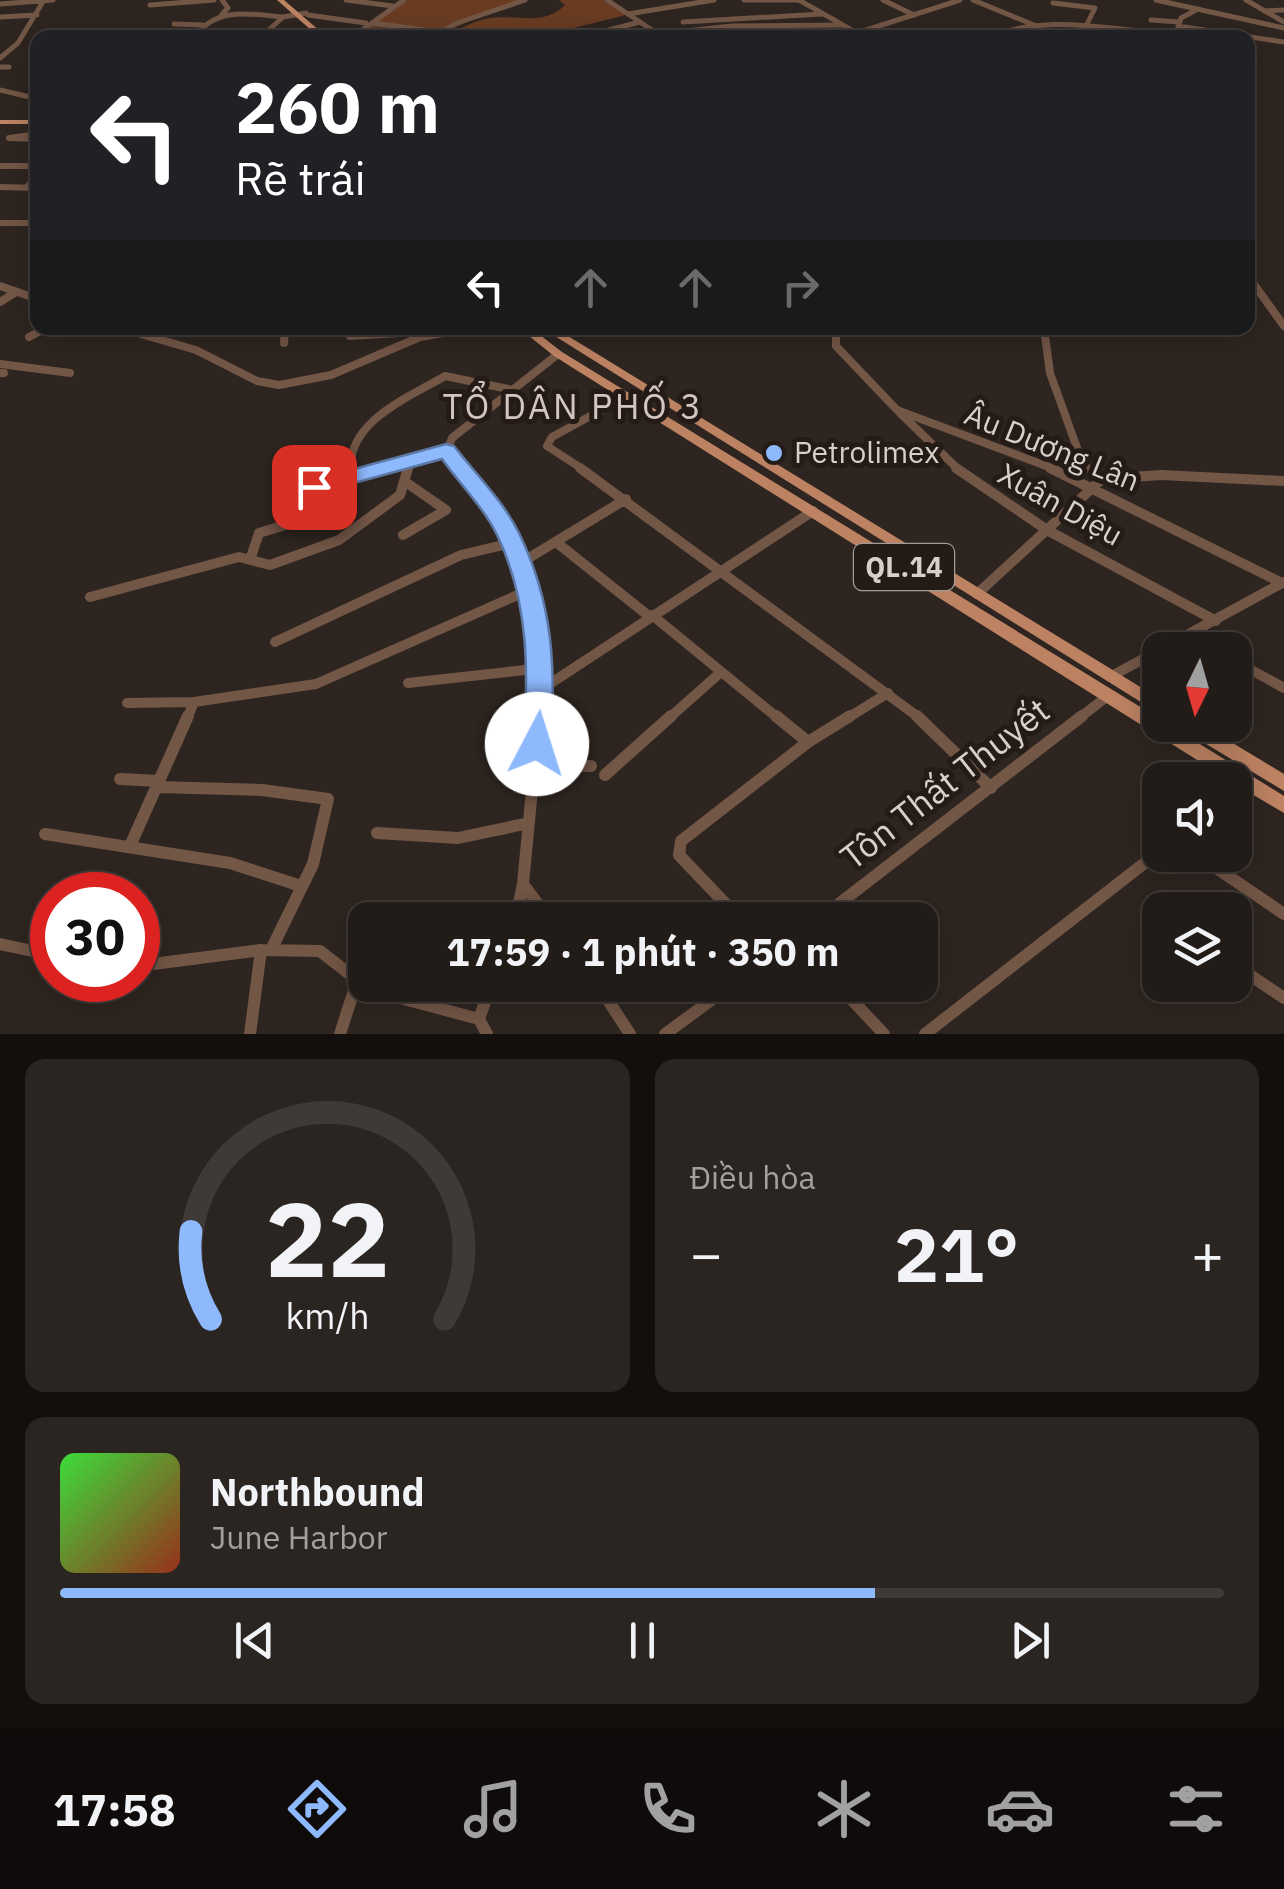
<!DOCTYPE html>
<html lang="vi">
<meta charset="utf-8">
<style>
:root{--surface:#221c18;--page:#2a2521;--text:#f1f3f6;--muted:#a2a1a2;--line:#3f3a37;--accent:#8eb9fd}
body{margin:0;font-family:"IBM Plex Sans",sans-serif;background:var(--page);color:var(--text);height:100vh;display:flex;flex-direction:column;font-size:38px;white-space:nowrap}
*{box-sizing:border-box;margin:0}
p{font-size:32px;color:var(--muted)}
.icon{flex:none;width:55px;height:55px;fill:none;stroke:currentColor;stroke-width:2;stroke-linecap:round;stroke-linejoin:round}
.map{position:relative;height:1034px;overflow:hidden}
.sheet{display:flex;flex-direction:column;gap:25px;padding:25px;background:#130f0d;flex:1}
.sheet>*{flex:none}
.banner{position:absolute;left:30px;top:30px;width:1225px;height:305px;border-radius:20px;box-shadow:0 5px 25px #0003,0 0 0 2px var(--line);background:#202124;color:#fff;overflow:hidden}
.needle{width:65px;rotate:185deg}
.tools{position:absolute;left:1142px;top:632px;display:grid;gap:20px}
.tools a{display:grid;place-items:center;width:110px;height:110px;border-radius:20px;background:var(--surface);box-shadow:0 5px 25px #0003,0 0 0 2px var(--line);font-size:50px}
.speed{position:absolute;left:30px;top:872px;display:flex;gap:20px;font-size:50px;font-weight:700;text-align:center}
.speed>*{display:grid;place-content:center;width:130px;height:130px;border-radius:50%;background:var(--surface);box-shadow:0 5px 25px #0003,0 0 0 2px var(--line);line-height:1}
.speed .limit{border:15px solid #d22;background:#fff;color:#111}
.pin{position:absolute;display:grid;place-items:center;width:85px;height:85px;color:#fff;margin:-42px;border-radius:20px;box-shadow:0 5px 15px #0006}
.me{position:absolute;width:110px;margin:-55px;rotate:5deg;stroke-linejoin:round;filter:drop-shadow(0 0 8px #0008)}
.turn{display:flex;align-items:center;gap:35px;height:210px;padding:0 40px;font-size:45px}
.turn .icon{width:130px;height:130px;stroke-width:2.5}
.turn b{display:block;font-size:70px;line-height:85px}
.lanes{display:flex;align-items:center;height:95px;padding:0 40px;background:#0003;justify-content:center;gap:50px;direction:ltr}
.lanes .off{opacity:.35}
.big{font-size:75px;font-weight:800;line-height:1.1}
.sheet .card{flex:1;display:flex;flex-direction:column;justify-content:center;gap:15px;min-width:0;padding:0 35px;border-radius:20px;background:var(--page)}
.sheet .dial{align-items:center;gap:0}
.dial svg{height:260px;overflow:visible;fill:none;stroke:var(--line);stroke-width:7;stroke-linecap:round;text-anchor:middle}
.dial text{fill:var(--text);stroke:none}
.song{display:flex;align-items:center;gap:30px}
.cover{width:120px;height:120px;border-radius:15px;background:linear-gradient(135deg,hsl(120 70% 55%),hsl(10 70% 35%))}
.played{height:10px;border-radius:5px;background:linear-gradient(90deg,var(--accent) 70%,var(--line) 70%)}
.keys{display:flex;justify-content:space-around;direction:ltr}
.heat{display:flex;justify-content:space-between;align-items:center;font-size:55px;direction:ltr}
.sheet .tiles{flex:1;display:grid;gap:25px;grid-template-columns:1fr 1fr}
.card:last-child{grid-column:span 2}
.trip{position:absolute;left:348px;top:902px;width:590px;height:100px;border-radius:20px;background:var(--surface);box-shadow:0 5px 25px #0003,0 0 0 2px var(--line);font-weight:800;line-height:100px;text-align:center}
.tab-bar{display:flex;height:160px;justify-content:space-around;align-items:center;background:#0e0b0a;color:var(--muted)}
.tab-bar .icon{width:70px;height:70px}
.tab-bar .on{color:var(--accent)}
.tab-bar b{font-size:45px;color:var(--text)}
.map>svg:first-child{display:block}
.green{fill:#693c22}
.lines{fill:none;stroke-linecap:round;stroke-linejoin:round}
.minor-far4{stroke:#725646;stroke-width:5}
.minor-far3{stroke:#725646;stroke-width:6}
.minor-far2{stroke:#725646;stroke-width:8}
.minor-far1{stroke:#725646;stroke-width:10}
.minor{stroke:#725646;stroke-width:12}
.tertiary-far1{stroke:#725646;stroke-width:5}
.tertiary{stroke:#725646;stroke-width:6}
.primary{fill:#bc8262;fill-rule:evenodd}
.route{fill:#8eb9fd;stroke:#5c78a4;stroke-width:2.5}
.poi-dot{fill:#8eb9fd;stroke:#241b17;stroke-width:4}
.labels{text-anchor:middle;stroke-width:10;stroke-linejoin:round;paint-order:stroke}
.shield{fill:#241b17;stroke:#a19a96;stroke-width:2.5}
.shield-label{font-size:28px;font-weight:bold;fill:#d6d0cc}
.street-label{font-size:30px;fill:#d6d0cc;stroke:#241b17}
.poi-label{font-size:30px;fill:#d6d0cc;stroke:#241b17;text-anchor:start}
.quarter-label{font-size:35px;letter-spacing:2.5px;fill:#d2c6bf;stroke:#241b17}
.near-street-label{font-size:35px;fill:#d6d0cc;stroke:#241b17}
</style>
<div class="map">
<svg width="1284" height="1034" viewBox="0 0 1284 1034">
<rect width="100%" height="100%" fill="#2e2520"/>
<!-- green -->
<path class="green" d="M408 0H520L432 37 361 38 372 23Z
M559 0H603L626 15 537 37 444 38C456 30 474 21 489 18 514 14 544 27 565 5Z"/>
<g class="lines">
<!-- minor-far4 -->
<path class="minor-far4" d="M222 0 228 8 222 14
M346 0 393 6
M744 0H799
M883 0 914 15
M973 0 1034 25
M1156 0 1284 28
M1053 3 1095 8 1086 26
M0 4 53 0
M150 5 214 0
M1264 11 1284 10
M628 14 714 0
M308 15 366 23
M0 17 37 15
M1151 20 1179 22
M683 22 822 14
M372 23 440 32
M174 24 203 25
M1178 26 1284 42
M658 34 732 26 841 25
M195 38C214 6 251 14 283 17
M578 38 640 22
M782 38 815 33 824 38
M934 38 947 33
M987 38C1049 12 1111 31 1176 34L1181 18 1198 9
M0 58 18 43 44 0
M0 67H9
M0 90 38 99"/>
<!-- minor-far3 -->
<path class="minor-far3" d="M31 135 9 138 38 139
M0 166H38
M0 187 38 188
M26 188 38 174"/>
<!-- minor-far2 -->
<path class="minor-far2" d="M1248 276 1284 326
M0 286 38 299
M0 302 16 292
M120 328 196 350 257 381 279 385 331 375 420 337 472 328
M836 328V346L897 410 1057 470
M1044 328 1050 373 1085 470
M350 336 432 331
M29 337 46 328
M284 343 285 328
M0 364 70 373
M0 373H4
M899 412 959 470
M351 470C347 421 410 397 445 376L513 390
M379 470 409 462
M408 470 409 462 447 451
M461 470 447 451 452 438 558 354
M584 470 547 446 552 437 627 396"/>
<!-- minor-far1 -->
<path class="minor-far1" d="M350 468 351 476
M459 468 507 532 541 641 539 719
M580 468 921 719
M956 468 1047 530 1216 621
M1050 468 1282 583
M1075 477 1086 468
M403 535 446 510 407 483
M556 542 650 617
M251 557 259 533 314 516 312 488 388 468
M519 564 626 499
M977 594 1102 479 1161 475 1284 481
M90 597 239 557 270 565 339 540 400 495 408 468
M652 615 779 719
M1188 635 1215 650
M275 642 461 555 512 543
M1235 661 1284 688
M1110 677 1284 582
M408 683 543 668
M542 689 813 511
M127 703 194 702
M187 719 194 702 316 684 529 590
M668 719 721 672
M846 719 888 693
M1078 719 1109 695"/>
<!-- minor -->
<path class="minor" d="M776 716 808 742
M917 716 991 788
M535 765 591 766
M605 775 671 716
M120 779 159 781
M157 787 262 790 328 799 313 864 271 950
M377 833 458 838 529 823
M45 834 230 863 301 886
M130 846 188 716
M1197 855 1284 914
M523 884 550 920
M515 920 523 884 539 716
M741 920 679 855 681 841 808 742 850 716
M818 920 1082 716
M0 944 52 955
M1235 965 1284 998
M138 966 261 950 320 951 370 990 479 1019
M598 985 630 1034
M838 985 884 1034
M250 1034 261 950
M340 1034 357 981
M487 1034 479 1019 491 985
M665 1034 732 985
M925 1034 1160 851"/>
<!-- tertiary-far1 -->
<path class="tertiary-far1" d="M607 0 664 38
M799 0 857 33
M1246 0 1284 22
M260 38 283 17 306 13
M351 38 404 0
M432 38 457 23 525 0
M841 38 960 0"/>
<!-- tertiary -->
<path class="tertiary" d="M0 223H38"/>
<!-- primary -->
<path class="primary" d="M277 0H284L328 38H320Z
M0 120H38V124H0Z
M519 328H531L562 352 1160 719V725H1169L1284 796V813L1235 784V780H1229L554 356Z
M542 328H555L1160 699V714Z
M1181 725H1203L1284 774V791L1183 730Z"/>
</g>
<!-- route -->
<path class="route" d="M446 444 454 446C475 473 504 502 519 533 553 603 556 667 551 744L547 752H527L523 744C529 673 529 601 497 535 484 508 459 483 442 459L314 494 303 487 306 482Z"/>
<!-- markers -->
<circle class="poi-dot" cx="774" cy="453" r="10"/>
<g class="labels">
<!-- shield labels -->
<rect class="shield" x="854" y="544" width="100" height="46" rx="8"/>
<g class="shield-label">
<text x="904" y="577">QL.14</text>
</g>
<!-- street labels -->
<g class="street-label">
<text transform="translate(1052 448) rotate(22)" y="10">Âu Dương Lân</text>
<text transform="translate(1060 505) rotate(29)" y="10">Xuân Diệu</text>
</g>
<!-- poi labels -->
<g class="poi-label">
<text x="794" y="463">Petrolimex</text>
</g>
<!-- quarter labels -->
<g class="quarter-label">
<text x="573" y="419">TỔ DÂN PHỐ 3</text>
</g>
<!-- near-street labels -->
<g class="near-street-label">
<text transform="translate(945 784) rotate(-38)" y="12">Tôn Thất Thuyết</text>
</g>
</g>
</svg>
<div class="tools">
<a><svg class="needle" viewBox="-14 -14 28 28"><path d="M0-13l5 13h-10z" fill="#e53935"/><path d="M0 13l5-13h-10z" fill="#a2a1a2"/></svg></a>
<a><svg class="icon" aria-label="sound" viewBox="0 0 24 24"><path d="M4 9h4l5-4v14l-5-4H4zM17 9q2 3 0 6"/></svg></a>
<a><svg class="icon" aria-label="layers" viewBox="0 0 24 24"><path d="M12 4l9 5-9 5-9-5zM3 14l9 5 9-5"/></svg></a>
</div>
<div class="speed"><div class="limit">30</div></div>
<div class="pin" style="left:314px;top:487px;background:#d93025"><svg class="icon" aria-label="arrive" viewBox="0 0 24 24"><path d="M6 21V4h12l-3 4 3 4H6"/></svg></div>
<svg class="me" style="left:537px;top:744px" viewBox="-20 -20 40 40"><circle r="19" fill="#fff"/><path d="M0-13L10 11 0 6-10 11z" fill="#8eb9fd"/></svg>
<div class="trip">17:59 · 1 phút · 350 m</div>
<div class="banner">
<div class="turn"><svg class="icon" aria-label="left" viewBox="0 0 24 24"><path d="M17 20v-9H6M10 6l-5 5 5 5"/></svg><div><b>260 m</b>Rẽ trái</div></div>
<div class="lanes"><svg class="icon" aria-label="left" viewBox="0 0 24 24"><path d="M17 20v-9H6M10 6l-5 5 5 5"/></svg><svg class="icon off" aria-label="ahead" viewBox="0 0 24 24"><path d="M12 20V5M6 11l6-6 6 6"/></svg><svg class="icon off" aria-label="ahead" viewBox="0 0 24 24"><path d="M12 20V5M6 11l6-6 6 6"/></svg><svg class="icon off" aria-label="right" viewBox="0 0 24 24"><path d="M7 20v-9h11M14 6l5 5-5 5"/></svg></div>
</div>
</div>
<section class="sheet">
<div class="tiles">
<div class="card dial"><svg viewBox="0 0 100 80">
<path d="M14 69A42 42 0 1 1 86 69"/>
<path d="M14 69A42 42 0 0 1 8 42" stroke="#8eb9fd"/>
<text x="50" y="56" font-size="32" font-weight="700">22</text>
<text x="50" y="72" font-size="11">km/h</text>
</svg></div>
<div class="card"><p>Điều hòa</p>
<div class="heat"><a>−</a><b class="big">21°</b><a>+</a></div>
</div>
<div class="card">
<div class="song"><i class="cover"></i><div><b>Northbound</b><p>June Harbor</p></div></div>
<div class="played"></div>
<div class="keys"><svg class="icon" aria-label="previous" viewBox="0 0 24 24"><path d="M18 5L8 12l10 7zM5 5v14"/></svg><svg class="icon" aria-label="pause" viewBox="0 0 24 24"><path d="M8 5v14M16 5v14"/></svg><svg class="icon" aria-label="next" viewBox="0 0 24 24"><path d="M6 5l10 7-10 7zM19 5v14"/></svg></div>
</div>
</div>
</section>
<nav class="tab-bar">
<b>17:58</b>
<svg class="icon on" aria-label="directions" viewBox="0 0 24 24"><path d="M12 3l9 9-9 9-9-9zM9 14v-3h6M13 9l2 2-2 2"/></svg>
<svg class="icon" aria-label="music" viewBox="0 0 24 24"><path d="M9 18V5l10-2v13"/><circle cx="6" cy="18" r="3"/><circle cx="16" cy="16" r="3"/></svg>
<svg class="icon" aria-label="phone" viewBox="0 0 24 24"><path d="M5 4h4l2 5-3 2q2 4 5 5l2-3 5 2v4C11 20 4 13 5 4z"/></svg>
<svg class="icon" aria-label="climate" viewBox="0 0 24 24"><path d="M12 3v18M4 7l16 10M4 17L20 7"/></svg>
<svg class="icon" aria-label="car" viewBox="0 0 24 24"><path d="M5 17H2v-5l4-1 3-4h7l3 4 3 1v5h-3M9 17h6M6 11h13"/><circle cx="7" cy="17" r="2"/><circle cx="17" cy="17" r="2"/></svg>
<svg class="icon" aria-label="filters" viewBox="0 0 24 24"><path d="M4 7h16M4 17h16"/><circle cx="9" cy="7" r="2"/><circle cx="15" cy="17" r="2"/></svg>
</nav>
